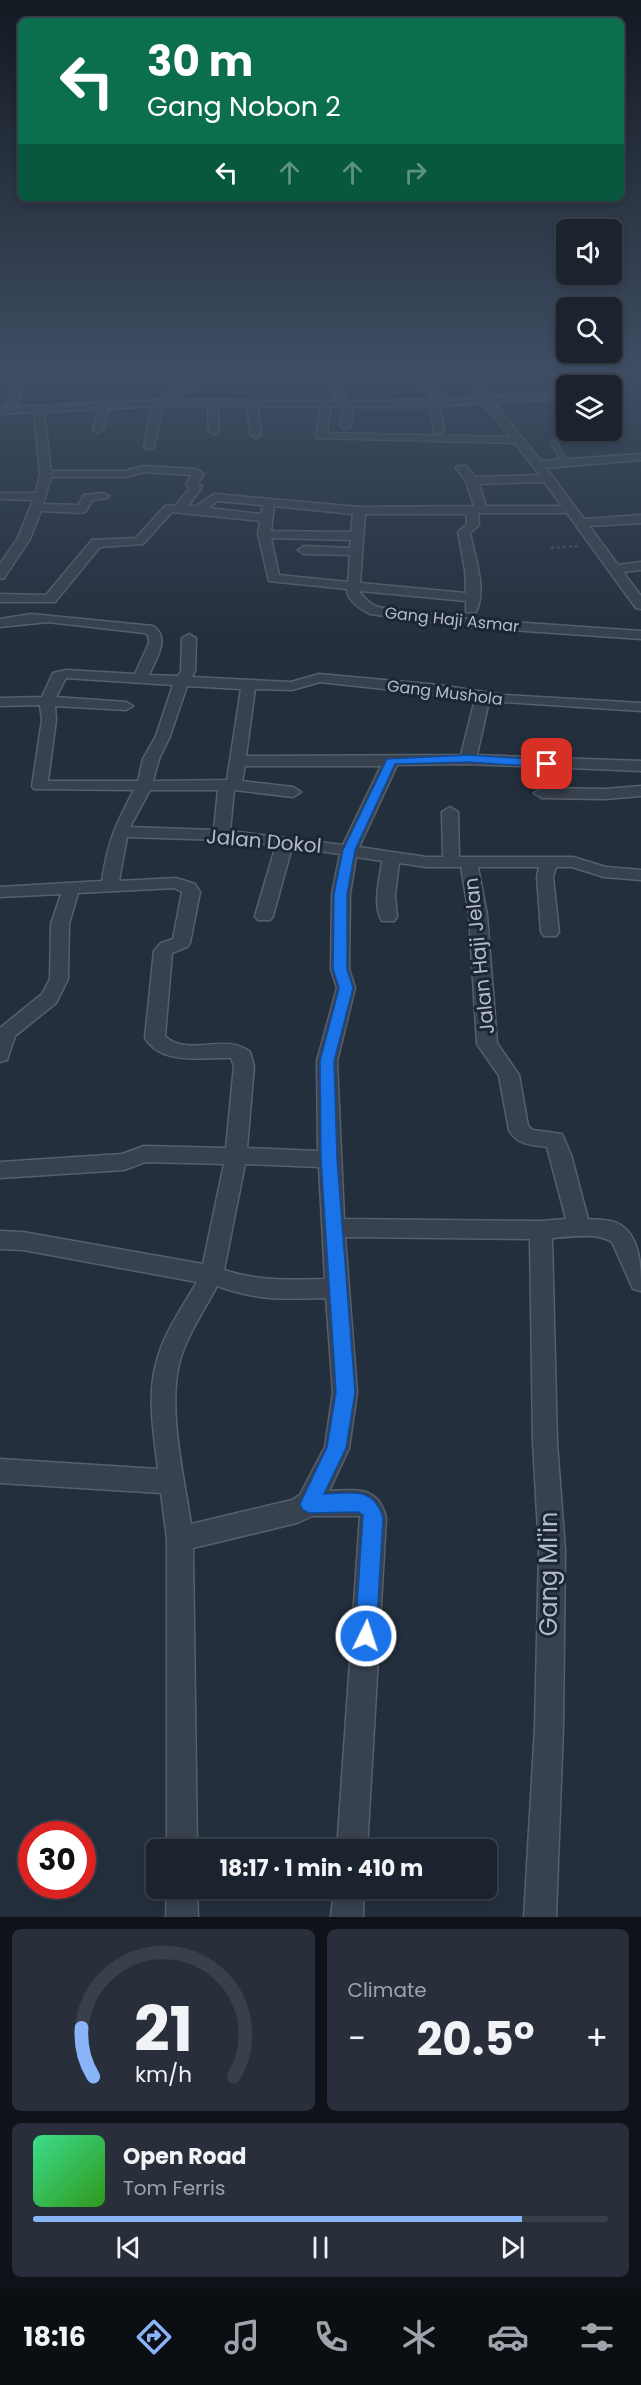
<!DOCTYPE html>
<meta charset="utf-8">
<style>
:root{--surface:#1b232e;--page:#282f3a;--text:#f1f3f6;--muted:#a0a4aa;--line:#39404a;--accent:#8ab4f8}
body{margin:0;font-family:Poppins,sans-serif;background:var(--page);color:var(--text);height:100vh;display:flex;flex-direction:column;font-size:22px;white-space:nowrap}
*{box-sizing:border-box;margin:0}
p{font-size:20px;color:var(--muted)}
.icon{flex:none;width:33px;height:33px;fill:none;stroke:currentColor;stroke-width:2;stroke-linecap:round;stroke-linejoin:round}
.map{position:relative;height:1917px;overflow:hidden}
.details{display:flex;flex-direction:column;gap:12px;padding:12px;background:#0f1319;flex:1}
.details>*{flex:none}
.top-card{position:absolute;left:18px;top:18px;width:606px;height:183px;border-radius:9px;box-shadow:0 3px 9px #0003,0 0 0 2px var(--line);background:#0b6e4f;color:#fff;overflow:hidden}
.fabs{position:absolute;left:556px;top:219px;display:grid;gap:12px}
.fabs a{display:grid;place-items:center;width:66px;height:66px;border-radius:9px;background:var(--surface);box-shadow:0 3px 9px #0003,0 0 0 2px var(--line);font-size:30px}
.speed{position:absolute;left:18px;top:1821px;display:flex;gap:12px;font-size:30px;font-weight:700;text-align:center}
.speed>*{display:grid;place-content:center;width:78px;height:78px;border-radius:50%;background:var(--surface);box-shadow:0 3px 9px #0003,0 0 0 2px var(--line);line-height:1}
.speed .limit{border:9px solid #d22;background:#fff;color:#111}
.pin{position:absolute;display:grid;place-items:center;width:51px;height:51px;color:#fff;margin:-26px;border-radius:12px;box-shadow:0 3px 9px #0006}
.me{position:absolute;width:66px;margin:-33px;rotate:4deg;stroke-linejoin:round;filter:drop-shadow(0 0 4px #0008)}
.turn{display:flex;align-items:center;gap:21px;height:126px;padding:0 30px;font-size:27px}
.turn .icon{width:78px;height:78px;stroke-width:2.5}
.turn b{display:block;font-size:42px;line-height:51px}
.lanes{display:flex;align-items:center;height:57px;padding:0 30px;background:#0003;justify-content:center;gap:30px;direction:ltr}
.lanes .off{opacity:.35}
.big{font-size:45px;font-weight:700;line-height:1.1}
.details .card{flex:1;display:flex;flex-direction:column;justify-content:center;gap:9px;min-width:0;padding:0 21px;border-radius:9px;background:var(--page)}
.details .dial{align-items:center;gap:0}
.dial svg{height:156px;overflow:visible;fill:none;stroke:var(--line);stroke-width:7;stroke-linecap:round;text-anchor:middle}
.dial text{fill:var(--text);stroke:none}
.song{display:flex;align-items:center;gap:18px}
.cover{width:72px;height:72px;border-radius:9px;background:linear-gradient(135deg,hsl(150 70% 55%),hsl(110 70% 35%))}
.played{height:6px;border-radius:3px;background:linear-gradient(90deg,var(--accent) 85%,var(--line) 85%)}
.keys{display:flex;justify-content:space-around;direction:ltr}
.heat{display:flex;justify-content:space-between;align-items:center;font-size:33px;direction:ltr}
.details .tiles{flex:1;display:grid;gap:12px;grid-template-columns:1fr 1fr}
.card:last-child{grid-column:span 2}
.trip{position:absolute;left:146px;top:1839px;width:351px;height:60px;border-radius:9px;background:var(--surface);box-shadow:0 3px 9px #0003,0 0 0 2px var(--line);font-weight:700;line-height:60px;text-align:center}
.menu{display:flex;height:96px;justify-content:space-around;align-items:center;background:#0b0e12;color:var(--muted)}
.menu .icon{width:42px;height:42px}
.menu .active{color:var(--accent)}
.menu b{font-size:27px;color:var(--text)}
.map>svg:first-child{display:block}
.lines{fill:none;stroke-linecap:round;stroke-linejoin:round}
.lane-casing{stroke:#565f6c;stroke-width:7}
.street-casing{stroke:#565f6c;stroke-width:3}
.path{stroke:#44595c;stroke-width:2;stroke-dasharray:3 3;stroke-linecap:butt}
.lane{stroke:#38414e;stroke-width:5}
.street{fill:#38414e;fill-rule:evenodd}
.route{fill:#1a73e8;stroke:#114b97;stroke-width:1.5}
.labels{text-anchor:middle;stroke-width:6;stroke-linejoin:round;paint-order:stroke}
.far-street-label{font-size:16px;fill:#b4bcc9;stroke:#1d2633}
.street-label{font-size:20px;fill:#b4bcc9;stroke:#1d2633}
.near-street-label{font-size:24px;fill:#b4bcc9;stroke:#1d2633}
</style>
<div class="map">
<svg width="641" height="1917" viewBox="0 0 641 1917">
<rect width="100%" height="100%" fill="#242f3e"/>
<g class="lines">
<defs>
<path id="lane" d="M554 443 565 463"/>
<path id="street" d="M19 370H29L16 407 162 400C174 385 191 385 206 374L205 370H215L216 375C204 388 185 388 173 400L336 401 332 386 337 372 415 370 447 399 483 397 463 370H471L493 397 567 392V398L494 403 541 461 641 454V460L546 468 584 519 641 515V523L589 526 618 565 641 562V570L623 572 641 596V609L636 608 567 513H478L479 525 470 533C475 557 487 589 476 612H466V601L360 591V593L370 603 378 607 468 619 641 631V639L468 627 370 614C361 609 347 601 347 589L269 581 258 534 260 521 172 512 143 544 100 547 55 602H0V594L46 595 92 540 136 538 165 506 176 505 190 488 186 484 192 475 144 472 126 477H51L43 504 78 505 84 495 103 493 109 496 107 498 92 500 86 511 82 513 41 511 30 539 4 578 0 579V564L18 538 33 500 0 499V493H36L40 474 34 412 0 414V408H5ZM407 373 436 400 346 401 342 386 344 377 363 378ZM483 403 510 437 327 433 331 407H344L340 426 345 429 350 426 354 407H430L434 431 439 434 444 431 440 406ZM152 406 144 447 149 450 154 447 163 406H208L209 431 214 434 219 431 218 406H247L251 435 256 438 261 435 258 406 321 407 316 436 317 438 515 443 540 475 475 477 466 466H458L456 468 466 481 474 506 359 507 214 494 196 506H188L202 487 198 483 204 474 196 469 143 466 125 471H51L44 412 98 409 93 430 98 433 103 430 108 409ZM544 482 562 506H486L479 484ZM217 501 263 505 261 514 209 508ZM274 506 353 514 351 532 271 531ZM365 514H466L467 524 458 532 465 570 466 593 360 583ZM271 538 351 540 350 548 304 546 298 550 304 554 350 555 348 582 279 575Z
M491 370H518C512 375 497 375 491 370Z
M554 370H564L578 386H567Z
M129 373 133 374V378L71 381 66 378 71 375Z
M31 614 153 626C171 638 156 659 149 675L178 676 181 671 182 638 189 634 196 638 195 671 192 677 291 682 319 674 439 685 505 695 641 703V711L489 701 477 755 641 761V771L468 764 397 765 359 847 426 857H443L442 812 450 807 458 812 459 857H573L606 867 641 870V880L604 877 572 867H556L553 877 559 932 556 936H544L541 932 537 877 539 867H478L487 915 497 1043 519 1075 528 1126 533 1130 562 1134 571 1155 588 1219C597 1220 608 1219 617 1223 641 1234 641 1268 641 1291L633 1289 612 1242C596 1232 570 1237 552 1238L557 1442 565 1550 563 1727 556 1917H524L535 1727 539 1550 533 1442 530 1239 345 1237 357 1392 349 1448 329 1491C356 1490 378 1485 386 1518L367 1850H337L360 1516H312L297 1523 193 1548 197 1850H167V1539L161 1493 0 1483V1459L158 1469C154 1435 147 1397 156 1364 163 1334 182 1308 197 1282L23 1250 0 1249V1231L23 1232 203 1264 224 1164 145 1162 124 1170 0 1178V1162L122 1154 144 1146 226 1148 234 1066 231 1058C204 1057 162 1066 145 1038L154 951 161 943 173 939 182 892 174 888 78 893 69 924 68 979 56 1003 15 1036 7 1060 0 1062V1028L42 994 50 979 51 924 61 894 0 897V887L102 881C108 841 115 826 134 790L34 789 32 786 42 720 40 705 0 706V698L42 697 53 673 66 670 135 674 149 643 148 635 144 633 48 622 0 627V619ZM66 678 173 685 156 736 143 759 138 781H48L56 720 55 706 126 710 133 706 126 702 56 697ZM320 682 475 699 461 755 246 756 255 689 292 690ZM187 686 241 689 227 780 153 781 159 759 170 736ZM245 766H381L343 845 230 831 234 790 293 797 301 792 293 787 242 781ZM150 790H218L214 830 130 827ZM127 837 222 840 276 845 255 916 258 920H270L273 916 292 847 340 854 332 894 331 969 337 988 317 1061 318 1151 247 1148 254 1066 250 1052C226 1032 187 1058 165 1036L172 953 187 947 190 943 200 892 195 884 176 878 119 881ZM356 857 382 861C380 878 372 905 382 921H394L397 917 395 895 399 863 426 867H461L469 915 477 1044 499 1076 509 1130C517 1145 532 1145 547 1147L566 1219 541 1221 344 1219 337 1061 355 988 349 969 350 894ZM245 1164 319 1167 325 1279C290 1280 258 1281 224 1270ZM217 1286C260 1301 282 1299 326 1298L333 1392 325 1447 300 1495 292 1500 191 1524C184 1476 168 1412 179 1364 186 1336 204 1311 217 1286Z
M641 786V796L605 799 542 798 534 793 542 788 605 789Z
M167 1888H197L198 1917H166Z
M334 1888H364L363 1917H331Z"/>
</defs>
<!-- lane casing -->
<use href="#lane" class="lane-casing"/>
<!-- street casing -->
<use href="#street" class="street-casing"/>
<!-- path -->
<path class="path" d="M551 548 580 546"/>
<!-- lane -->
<use href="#lane" class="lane"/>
<!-- street -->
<use href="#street" class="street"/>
</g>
<!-- sky -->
<linearGradient id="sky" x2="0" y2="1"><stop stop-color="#141a22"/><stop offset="0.58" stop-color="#3f4d63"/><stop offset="1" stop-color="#3f4d63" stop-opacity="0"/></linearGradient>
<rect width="641" height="638" fill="url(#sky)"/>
<!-- route -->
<path class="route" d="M468 755 547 760 552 764 547 767 468 762 395 764 355 850 347 894V969L353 988 334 1061 337 1159 355 1392 346 1448 324 1494C351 1493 374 1486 383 1518L376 1636 373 1644 366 1647 358 1644 355 1636 363 1515 358 1512 309 1513 303 1510 300 1504 327 1447 336 1392 321 1159 320 1061 339 988 333 969 334 894 343 850 387 759Z"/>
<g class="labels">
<!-- far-street labels -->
<g class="far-street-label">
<text transform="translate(452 619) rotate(6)" y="6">Gang Haji Asmar</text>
<text transform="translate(445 692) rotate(7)" y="6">Gang Mushola</text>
</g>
<!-- street labels -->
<g class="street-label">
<text transform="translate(264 841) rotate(5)" y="7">Jalan Dokol</text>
<text transform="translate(479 956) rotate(-96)" y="7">Jalan Haji Jelan</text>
</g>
<!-- near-street labels -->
<g class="near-street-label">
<text transform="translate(549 1574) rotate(-90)" y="8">Gang Mi'in</text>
</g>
</g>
</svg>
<div class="fabs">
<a><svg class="icon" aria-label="sound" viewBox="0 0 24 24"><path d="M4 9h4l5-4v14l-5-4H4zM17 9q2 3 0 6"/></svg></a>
<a><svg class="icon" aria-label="search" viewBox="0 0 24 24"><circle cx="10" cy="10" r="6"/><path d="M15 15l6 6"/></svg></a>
<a><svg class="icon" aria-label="layers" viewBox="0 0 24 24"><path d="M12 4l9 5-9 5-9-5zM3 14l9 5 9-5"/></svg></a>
</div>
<div class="speed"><div class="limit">30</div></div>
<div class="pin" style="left:547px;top:764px;background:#d93025"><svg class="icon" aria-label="arrive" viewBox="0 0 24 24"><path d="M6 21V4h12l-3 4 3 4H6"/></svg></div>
<svg class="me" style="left:366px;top:1636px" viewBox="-20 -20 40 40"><circle r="17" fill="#1a73e8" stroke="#fff" stroke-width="3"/><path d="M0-11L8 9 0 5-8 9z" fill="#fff"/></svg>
<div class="trip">18:17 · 1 min · 410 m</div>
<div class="top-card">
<div class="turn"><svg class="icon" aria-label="left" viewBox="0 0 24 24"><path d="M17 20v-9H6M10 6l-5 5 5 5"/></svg><div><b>30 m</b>Gang Nobon 2</div></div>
<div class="lanes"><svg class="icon" aria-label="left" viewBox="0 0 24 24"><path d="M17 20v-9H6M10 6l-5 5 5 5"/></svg><svg class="icon off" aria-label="ahead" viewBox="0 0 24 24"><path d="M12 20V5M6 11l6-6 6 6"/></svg><svg class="icon off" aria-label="ahead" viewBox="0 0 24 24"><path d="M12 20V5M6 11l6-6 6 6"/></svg><svg class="icon off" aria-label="right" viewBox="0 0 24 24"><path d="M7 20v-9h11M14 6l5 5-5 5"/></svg></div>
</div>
</div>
<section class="details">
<div class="tiles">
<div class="card dial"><svg viewBox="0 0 100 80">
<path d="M14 69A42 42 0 1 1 86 69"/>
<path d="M14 69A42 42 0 0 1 8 44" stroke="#8ab4f8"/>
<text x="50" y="56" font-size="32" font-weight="700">21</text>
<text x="50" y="72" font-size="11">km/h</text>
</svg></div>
<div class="card"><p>Climate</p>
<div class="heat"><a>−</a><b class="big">20.5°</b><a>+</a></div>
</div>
<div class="card">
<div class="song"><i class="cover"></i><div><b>Open Road</b><p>Tom Ferris</p></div></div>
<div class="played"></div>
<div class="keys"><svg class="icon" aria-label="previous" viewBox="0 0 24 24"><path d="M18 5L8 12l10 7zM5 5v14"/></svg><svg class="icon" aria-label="pause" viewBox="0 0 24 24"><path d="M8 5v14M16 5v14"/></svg><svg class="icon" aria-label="next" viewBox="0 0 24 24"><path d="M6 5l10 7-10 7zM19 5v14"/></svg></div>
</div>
</div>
</section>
<nav class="menu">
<b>18:16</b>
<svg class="icon active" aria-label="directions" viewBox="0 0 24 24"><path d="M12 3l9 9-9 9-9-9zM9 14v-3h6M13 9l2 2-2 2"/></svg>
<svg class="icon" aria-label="music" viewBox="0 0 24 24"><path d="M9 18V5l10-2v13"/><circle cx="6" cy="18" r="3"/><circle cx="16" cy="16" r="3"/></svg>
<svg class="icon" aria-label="phone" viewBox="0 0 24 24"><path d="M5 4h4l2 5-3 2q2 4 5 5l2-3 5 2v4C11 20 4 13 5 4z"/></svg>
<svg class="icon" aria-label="climate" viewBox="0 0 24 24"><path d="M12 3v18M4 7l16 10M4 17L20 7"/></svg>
<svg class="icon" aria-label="car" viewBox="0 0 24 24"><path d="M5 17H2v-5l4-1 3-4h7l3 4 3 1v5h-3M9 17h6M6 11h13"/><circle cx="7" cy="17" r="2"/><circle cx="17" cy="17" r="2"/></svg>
<svg class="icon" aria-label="filters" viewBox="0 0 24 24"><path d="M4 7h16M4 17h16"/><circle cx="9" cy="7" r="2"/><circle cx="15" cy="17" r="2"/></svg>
</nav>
